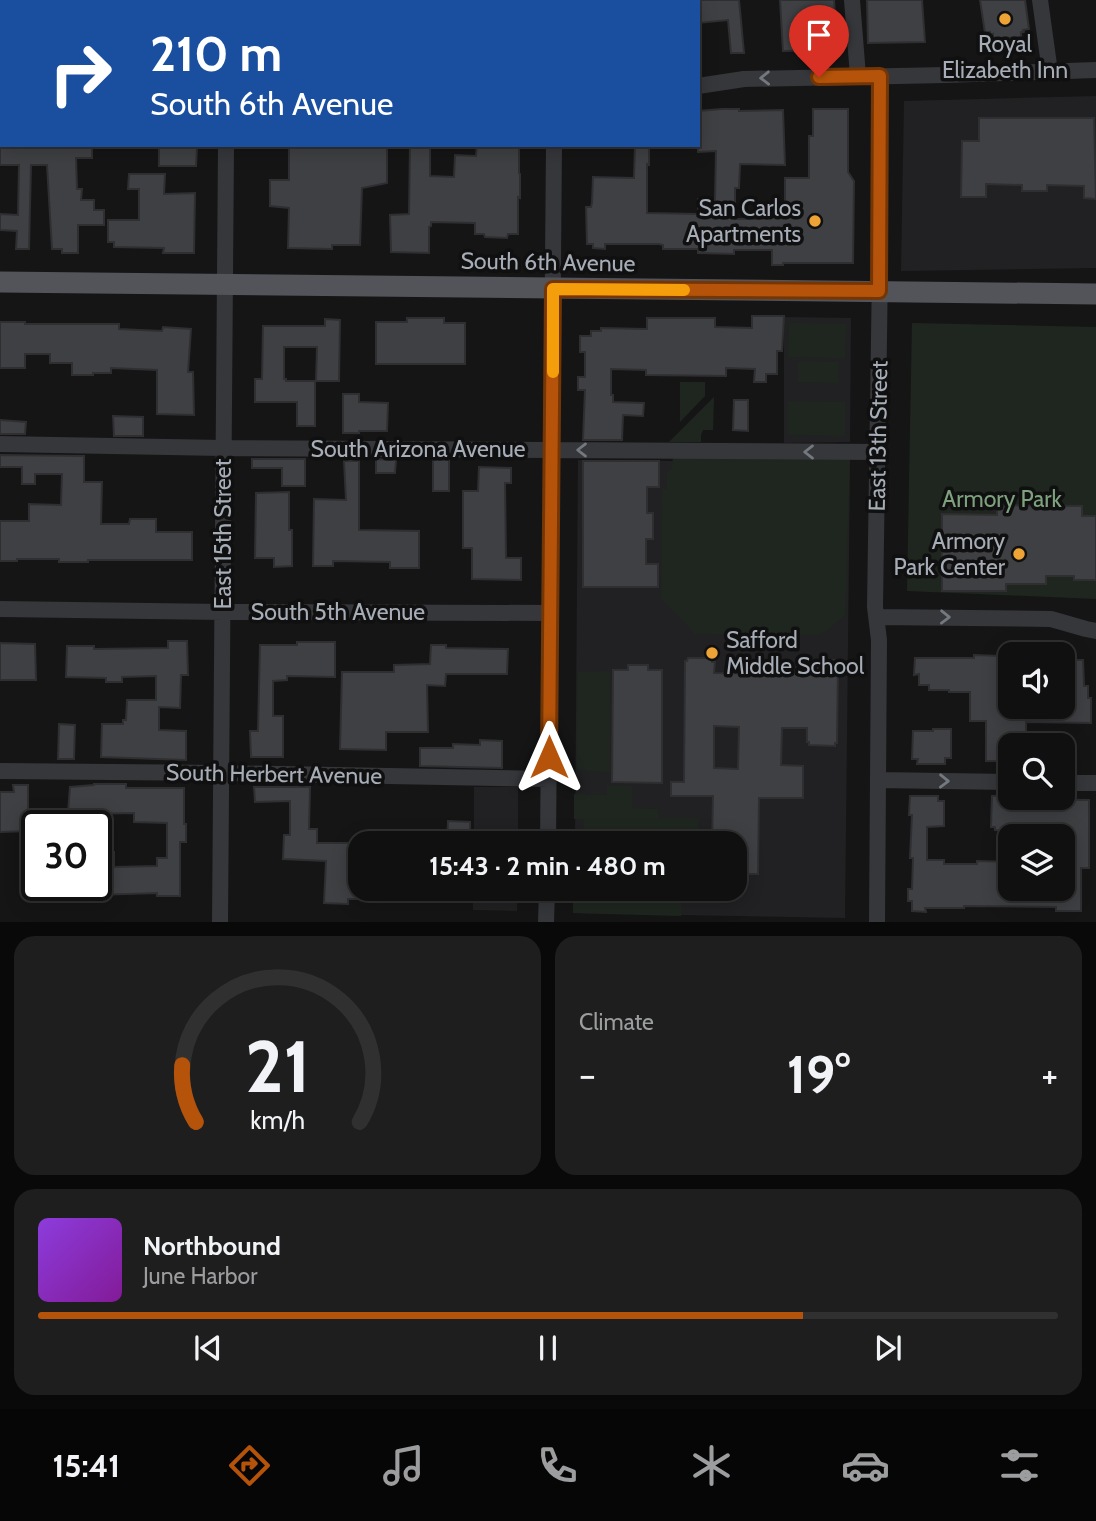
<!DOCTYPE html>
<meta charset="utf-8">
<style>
:root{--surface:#101010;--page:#1e1e1e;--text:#f1f3f6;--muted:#9c9d9f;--line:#303030;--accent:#b45309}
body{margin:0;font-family:Cabin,sans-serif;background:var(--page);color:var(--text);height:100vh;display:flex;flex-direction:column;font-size:26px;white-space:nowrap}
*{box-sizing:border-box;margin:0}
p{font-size:23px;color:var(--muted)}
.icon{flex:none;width:38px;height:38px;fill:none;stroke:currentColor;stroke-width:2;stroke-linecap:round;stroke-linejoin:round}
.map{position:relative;height:922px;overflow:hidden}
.side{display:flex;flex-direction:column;gap:14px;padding:14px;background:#090909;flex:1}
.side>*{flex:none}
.banner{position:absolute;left:0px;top:0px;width:700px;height:147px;box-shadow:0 4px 18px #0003,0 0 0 2px var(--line);background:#1a4fa0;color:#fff;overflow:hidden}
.controls{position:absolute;left:998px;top:642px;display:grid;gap:14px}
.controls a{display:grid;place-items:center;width:77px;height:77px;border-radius:14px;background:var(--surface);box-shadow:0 4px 18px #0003,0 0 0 2px var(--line);font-size:35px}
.speed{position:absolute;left:21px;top:810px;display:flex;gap:14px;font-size:35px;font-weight:700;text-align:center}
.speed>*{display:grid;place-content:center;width:91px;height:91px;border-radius:50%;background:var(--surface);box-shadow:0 4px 18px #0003,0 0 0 2px var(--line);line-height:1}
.speed .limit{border:4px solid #111;border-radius:10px;background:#fff;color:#111}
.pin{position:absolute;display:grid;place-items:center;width:60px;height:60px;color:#fff;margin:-72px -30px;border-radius:50% 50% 50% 0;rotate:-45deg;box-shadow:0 0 7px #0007}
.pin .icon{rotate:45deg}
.me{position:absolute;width:77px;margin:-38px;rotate:0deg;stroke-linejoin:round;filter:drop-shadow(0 0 5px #0008)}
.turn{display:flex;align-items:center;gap:24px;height:147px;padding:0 35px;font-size:32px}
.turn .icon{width:91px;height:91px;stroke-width:2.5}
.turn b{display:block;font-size:49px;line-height:60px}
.big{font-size:52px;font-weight:700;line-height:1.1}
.side .tile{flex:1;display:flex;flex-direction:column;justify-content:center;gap:10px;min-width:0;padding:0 24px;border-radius:21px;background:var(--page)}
.side .dial{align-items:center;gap:0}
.dial svg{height:182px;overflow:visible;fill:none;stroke:var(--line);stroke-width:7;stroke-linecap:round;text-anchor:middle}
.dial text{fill:var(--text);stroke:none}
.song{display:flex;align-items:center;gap:21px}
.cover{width:84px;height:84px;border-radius:10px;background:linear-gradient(135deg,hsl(270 70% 55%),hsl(290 70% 35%))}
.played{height:7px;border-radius:4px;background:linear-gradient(90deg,var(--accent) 75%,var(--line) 75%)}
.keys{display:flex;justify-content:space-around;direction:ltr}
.heat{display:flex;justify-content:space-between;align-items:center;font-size:38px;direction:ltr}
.side .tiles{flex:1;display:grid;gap:14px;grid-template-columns:1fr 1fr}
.tile:last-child{grid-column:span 2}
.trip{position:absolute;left:348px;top:831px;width:399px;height:70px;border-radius:21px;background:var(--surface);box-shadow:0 4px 18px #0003,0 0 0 2px var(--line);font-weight:700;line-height:70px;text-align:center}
.tabs{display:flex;height:112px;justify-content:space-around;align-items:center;background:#060606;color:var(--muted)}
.tabs .icon{width:49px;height:49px}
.tabs .on{color:var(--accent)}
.tabs b{font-size:32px;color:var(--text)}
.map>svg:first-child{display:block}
.built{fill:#212123}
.green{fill:#1f261f}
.building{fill:#3f4043;stroke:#2f2f32;stroke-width:2;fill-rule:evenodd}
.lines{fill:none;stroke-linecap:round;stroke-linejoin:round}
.minor{stroke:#36373b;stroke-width:16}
.major{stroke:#52545a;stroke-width:21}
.oneway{stroke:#74787f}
.route-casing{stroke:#753606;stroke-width:18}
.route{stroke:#b45309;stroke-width:12}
.slow{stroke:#f59e0b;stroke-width:12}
.poi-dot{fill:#eda336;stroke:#101011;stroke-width:2.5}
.labels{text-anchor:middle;stroke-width:7;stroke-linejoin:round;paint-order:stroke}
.poi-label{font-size:23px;fill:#a7adb6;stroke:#101011;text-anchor:end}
.street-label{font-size:23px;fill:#a7adb6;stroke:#101011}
.park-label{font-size:23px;fill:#7ea17e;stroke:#101011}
</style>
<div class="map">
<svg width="1096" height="923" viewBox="0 0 1096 923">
<rect width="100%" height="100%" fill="#151516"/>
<!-- built -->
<path class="built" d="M1096 96V268L901 271 904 101Z
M784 317 851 318 850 442 784 443Z
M578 460 850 463 845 918 575 913V889H735V844L575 843Z
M474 787H518V843H474Z
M473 889H518L517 911 473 910Z"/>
<!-- green -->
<path class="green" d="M789 323 846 324 845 358 788 357Z
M912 323 1096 327V599L907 591Z
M798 361 839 362 838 383 798 382Z
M680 382H705V396L680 422Z
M714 397 713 430H703L701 435V442H669Z
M788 401 845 402V436L788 435Z
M673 456 850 458 845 615 829 629 818 635 695 634 661 598 662 489H667V473L672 467Z
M610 671V772L577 770 578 672Z
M607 786H632V808L658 809 659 818H699L698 843H583L584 820 574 819V794L607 795Z
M573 889H687L681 890V916L573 913Z"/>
<!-- building -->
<path class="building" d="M698 0H739L744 53H731L728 20 698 23Z
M780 0H834L838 50 783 51Z
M867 0H922L925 42 868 43Z
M980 0H1025L1029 29 1023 30 1024 32H1021V37L993 39V34L990 35V32L985 33Z
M722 109H739V111L783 110 785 165 740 164 739 188H735V219H762V214H785V178H809V136H813V109H848V172L854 181 853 263H783V265H772V250H734V254L698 253V249H663V245L659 244H605V249L593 248V244H587L586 207H591L592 203 593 177 634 178 635 145H649V165L647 164V213L698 214V199L715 200 716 151 698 152V111Z
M979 118H1094L1096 199 1084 198V186L1047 185V191H1022V185L986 184V197H961L962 141H979Z
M0 145H92V158H76L77 189H82L81 200H94V210H104V225H78V253H62V249H52L47 165H31L29 249H16L17 231 0 230V214L18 215 19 165H0Z
M159 145H193V147H197L196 166H159Z
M289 145H387V183L362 188 360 245H332V249L288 248 289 208 270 206V180H289Z
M410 145H430V176L454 177 455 155 476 156 477 145H519V173L520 174V198L518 197V234H508L507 238 485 237 484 234H475V223L431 222V226L429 227V253L391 252 390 215 409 214Z
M129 174H165L164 194 195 193 194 253H163L164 248 114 247V242H108V220H139V189H128Z
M752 316H784L782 351H777V374H766V382H754L755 369 726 368V376L646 375V370L611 369V395H613V402L644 403 643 416 623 415 622 440H583L585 390H578V377H585V352H580V336H591V331H601V328L647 329V318H715V327L752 328Z
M407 318H444V323H465V364H376V322H407Z
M325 319 340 320 339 381H316L317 347H284V379H286V381H315V426H297V402H255V379H262L263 326H325Z
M0 322H25V324H119V329L162 331 163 327 191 329 188 372H193L194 415 157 414V370L111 368V373H93V375H72V363H50V354H25V368H0Z
M343 394H359V402L388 403 387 431H359V433H343Z
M734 400H748V431L733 430Z
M113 416 143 417V436H114Z
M0 420 26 422 25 434H0Z
M0 455 84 456V482H102L101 524H129L130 519H156V532H192V560H88V562H59V559H17V561H0V521H29V504L61 505 62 474H35V484H22V467H0Z
M252 459H305V486H282V468H252Z
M376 459 396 460 395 473H376Z
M433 460H449V491H433Z
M344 461H359V530L419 531V568H390V562L333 561V566H313L314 499 346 500Z
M583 461H659V487H647V513H653V539H646V564H658V587H583Z
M479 467 511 468V483H505L506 558H521V580L472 579V548H463V491H478Z
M289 492V530H292V566L274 567V558H255L256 493Z
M997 505 1082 506V516H1096V580H1074V576H1046V584H1006V591H942V514L997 515Z
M168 641H187L188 675H181L180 708 159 707V730L186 731V760L101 757 102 724H123V720H126L127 700H156V676L122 677V682H106V678L66 677 67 646H94V649L168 648Z
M297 642H335V677L287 676V680L273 681V716H283V757H251L250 731H258L260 645H297Z
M0 643 35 644 36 680H0Z
M431 645H446V648L508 649 507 674H446L445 686 427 685 428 732H386V750L340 749 342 672H394V665L430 664Z
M974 655 1001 656V709H1062V660H1083L1084 686H1088V698H1091V723L1026 722V746H1010V761H986V721H970V692H949V690H929V685H919V674L914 675 915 658H974Z
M688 658H712V662H715L714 673 807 674V662H810V660H836V663H838L837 743H835V746L809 745V742H807V728H782L781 765 803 766V798H759L758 874H735V844H712L713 796H671V782H684L685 661H687ZM714 726 739 727 738 769 714 768Z
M628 665H648V670H662V783L612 782 613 670H628Z
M59 724 75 725 74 759H58Z
M933 729H951V758H945V764H917L918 759H912L913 731H933Z
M480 740 502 741V768L420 766V748H453V744L480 745Z
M94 784H126V788H184V824H186V842H180V896H157V893L96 895V846H110V852H114V867L157 866V858H167V823L134 822V813L89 814V812H68L70 787 94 785Z
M13 785H28V831L0 832V792H14Z
M254 787H310L309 829H317V843H350V847H360V899H348V904L324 903 326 861 283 859 284 835H290V801L255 802Z
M910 796H938V801H944V826L927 827V860H944V864H977V861L1010 862V889H1062V833L995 830V827H991L992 796H1010V798L1015 799 1089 800V868H1081V911H1056V907L964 906V908H925L926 912 912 911V901H908V889H912L913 858H910L912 815H909Z
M448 821 470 822V844H447Z"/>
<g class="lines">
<!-- minor -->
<path class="minor" d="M546 0V2
M852 0 858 76
M1040 0 1050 72
M228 2V0
M698 86 744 79 946 75 1096 70
M0 117H2
M0 444 223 448 878 452
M0 609 223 612 550 613
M877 617 1051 619 1086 629 1096 631
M0 771 221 773 549 779
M878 780 1010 782
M1062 783H1096
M548 844 554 145
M220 923 226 145
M546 923 547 889
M877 923 879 640 875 607 880 271V76"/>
<!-- major -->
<path class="major" d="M0 282 1096 294"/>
</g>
<!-- one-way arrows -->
<defs><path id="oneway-chevron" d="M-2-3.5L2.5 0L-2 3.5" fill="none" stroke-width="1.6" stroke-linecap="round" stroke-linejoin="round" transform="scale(1.75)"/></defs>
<g class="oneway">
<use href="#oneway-chevron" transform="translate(765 78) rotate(179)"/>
<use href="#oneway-chevron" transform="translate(582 450) rotate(-180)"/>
<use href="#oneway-chevron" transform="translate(809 452) rotate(-180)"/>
<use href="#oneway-chevron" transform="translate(945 617) rotate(1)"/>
<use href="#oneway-chevron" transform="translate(944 781) rotate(1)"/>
</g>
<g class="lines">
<defs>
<path id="route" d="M549 757 553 289 879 291 880 76 819 77"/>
</defs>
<!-- route casing -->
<use href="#route" class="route-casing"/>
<!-- route -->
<use href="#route" class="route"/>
<!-- slow -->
<path class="slow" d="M553 372V289L684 290"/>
</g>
<!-- markers -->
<g class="poi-dot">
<circle cx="1005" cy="19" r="7"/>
<circle cx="815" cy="221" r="7"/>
<circle cx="1019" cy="554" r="7"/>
<circle cx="712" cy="653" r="7"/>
</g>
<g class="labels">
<!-- poi labels -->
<g class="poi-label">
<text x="1005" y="52" text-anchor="middle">Royal<tspan x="1005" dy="26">Elizabeth Inn</tspan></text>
<text x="801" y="216">San Carlos<tspan x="801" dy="26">Apartments</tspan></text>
<text x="1005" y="549">Armory<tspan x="1005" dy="26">Park Center</tspan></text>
<text x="726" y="648" text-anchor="start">Safford<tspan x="726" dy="26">Middle School</tspan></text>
</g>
<!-- street labels -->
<g class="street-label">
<text transform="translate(548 262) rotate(1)" y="8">South 6th Avenue</text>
<text transform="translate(878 436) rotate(-89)" y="8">East 13th Street</text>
<text x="418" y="457">South Arizona Avenue</text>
<text transform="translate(223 534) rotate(-90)" y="8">East 15th Street</text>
<text x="338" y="620">South 5th Avenue</text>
<text transform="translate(274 774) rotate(1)" y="8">South Herbert Avenue</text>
</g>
<!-- park labels -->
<g class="park-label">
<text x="1002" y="507">Armory Park</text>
</g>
</g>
</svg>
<div class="controls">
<a><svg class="icon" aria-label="sound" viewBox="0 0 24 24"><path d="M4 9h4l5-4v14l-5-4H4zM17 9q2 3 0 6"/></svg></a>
<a><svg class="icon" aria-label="search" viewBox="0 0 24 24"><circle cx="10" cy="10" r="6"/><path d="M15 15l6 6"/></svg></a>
<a><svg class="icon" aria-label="layers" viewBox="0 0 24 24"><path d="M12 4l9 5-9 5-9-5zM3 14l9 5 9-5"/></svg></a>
</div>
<div class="speed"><div class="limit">30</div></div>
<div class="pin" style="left:819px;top:77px;background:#d93025"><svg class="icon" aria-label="arrive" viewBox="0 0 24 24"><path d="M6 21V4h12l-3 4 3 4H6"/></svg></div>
<svg class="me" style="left:549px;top:757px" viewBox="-20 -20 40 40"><path d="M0-17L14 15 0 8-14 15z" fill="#b45309" stroke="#fff" stroke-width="4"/></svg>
<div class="trip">15:43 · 2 min · 480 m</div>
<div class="banner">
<div class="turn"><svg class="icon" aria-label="right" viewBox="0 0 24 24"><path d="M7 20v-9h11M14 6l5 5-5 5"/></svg><div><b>210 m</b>South 6th Avenue</div></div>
</div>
</div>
<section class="side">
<div class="tiles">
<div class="tile dial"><svg viewBox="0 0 100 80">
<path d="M14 69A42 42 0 1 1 86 69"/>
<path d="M14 69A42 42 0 0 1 8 44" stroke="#b45309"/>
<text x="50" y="56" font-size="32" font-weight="700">21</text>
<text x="50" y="72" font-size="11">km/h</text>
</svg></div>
<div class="tile"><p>Climate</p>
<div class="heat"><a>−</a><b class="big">19°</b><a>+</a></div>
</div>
<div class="tile">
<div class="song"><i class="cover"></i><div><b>Northbound</b><p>June Harbor</p></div></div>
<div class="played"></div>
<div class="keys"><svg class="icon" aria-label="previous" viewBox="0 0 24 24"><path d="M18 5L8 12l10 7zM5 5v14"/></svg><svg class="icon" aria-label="pause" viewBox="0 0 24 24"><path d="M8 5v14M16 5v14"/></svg><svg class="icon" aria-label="next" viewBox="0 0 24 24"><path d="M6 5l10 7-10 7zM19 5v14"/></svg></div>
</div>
</div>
</section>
<nav class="tabs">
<b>15:41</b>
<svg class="icon on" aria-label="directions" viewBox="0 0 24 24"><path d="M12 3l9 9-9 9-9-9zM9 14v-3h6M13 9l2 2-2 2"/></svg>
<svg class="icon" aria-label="music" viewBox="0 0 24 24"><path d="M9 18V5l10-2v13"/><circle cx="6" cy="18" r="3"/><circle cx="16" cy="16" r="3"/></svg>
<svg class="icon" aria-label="phone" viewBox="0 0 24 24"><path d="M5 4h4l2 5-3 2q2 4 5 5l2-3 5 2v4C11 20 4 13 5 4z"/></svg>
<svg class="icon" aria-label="climate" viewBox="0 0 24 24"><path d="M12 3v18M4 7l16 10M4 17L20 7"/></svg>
<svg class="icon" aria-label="car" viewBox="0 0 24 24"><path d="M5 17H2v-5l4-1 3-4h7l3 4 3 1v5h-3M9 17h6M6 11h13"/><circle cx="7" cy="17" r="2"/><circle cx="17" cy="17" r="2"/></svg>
<svg class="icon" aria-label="filters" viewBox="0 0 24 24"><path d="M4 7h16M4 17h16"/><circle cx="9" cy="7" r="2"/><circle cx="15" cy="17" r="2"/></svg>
</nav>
